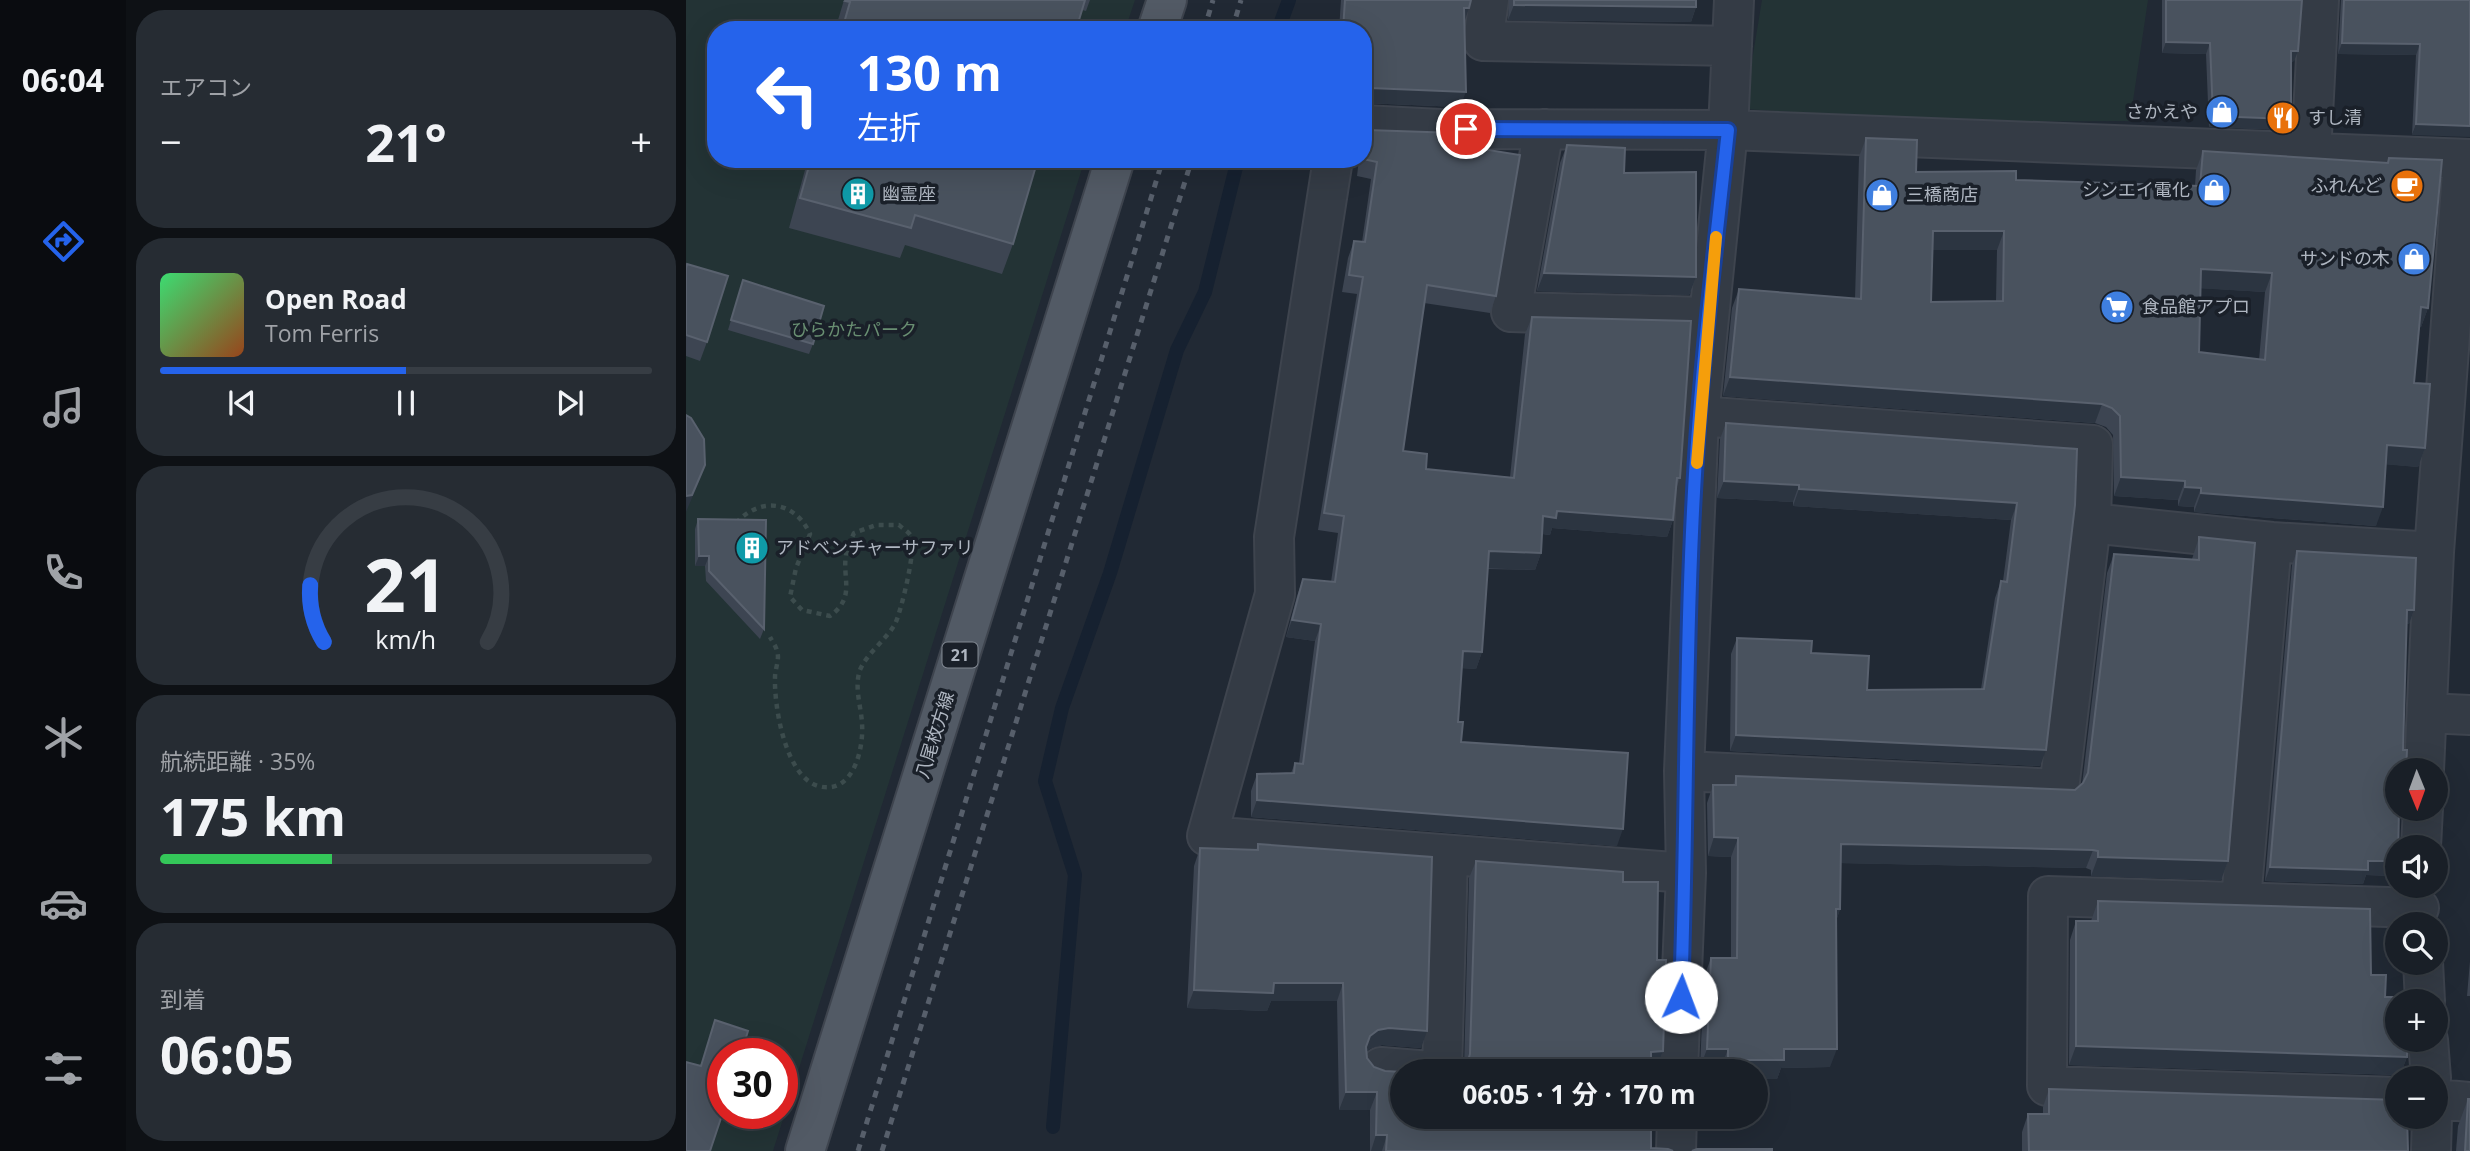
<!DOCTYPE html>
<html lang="ja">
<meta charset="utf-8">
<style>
:root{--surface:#191f27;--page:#262c33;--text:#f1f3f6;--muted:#9fa2a7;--line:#373d44;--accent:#2563eb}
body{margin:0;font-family:"Open Sans","Noto Sans JP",sans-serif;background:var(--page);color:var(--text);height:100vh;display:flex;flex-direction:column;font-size:26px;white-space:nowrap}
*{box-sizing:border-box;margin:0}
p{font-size:23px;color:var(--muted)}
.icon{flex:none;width:38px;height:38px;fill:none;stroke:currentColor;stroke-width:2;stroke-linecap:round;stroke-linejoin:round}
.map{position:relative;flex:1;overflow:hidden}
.drawer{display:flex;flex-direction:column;gap:10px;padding:10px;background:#0e1115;width:560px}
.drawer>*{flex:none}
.hud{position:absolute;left:21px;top:21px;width:665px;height:147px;border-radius:28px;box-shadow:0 7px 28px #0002,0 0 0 2px var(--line);background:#2563eb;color:#fff;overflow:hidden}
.needle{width:46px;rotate:179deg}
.fabs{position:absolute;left:1699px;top:758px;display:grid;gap:14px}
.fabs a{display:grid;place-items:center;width:63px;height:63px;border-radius:50%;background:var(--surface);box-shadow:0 7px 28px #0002,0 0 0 2px var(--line);font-size:35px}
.speed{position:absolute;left:21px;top:1038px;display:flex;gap:14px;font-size:35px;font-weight:700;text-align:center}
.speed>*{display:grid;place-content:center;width:91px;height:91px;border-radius:50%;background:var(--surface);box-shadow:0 7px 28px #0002,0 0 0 2px var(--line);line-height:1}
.speed .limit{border:10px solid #d22;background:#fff;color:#111}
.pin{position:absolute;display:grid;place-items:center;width:60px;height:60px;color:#fff;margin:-30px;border:4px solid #fff;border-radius:50%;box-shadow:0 2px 7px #0007}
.me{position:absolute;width:77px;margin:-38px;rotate:2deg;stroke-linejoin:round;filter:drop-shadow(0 0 5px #0008)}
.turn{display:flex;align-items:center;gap:24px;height:147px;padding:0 35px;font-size:32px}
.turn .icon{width:91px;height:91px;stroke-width:2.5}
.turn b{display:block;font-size:49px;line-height:60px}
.big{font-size:52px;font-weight:700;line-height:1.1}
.drawer .card{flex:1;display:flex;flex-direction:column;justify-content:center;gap:10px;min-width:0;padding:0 24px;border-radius:28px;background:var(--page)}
.drawer .dial{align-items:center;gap:0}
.dial svg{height:182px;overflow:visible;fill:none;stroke:var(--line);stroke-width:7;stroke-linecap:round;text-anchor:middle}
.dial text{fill:var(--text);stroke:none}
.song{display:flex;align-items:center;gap:21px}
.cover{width:84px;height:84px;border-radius:10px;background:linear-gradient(135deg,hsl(140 70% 55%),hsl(20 70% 35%))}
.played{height:7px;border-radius:4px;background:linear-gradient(90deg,var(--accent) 50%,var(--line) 50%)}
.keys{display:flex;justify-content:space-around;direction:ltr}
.heat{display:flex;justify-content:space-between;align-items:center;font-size:38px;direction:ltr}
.charge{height:10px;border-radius:5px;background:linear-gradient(90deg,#34c759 35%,var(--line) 0)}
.trip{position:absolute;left:704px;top:1059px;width:378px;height:70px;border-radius:35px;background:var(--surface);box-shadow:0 7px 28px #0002,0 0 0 2px var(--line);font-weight:700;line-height:70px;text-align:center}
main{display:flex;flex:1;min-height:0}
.dock{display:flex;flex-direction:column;width:126px;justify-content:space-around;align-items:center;background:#0a0c10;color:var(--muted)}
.dock .icon{width:49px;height:49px}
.dock .on{color:var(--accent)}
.dock b{font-size:32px;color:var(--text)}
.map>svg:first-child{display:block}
.green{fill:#233335;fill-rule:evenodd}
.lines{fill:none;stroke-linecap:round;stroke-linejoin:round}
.stream{stroke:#162130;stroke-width:14}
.minor-casing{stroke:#3e444e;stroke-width:42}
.major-casing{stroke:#3e444e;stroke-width:42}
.path{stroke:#3c4c4d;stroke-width:4.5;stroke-dasharray:5 5;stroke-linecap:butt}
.minor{stroke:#343b45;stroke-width:38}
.major{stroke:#525a65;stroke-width:38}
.rail{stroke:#575f6b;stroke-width:5;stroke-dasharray:7 7;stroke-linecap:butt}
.wall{fill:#3d4552;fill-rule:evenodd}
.shaded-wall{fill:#2c3541}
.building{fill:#49525e;stroke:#59616e;stroke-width:2;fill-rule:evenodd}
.route-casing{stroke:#184099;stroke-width:18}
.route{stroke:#2563eb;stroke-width:12}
.slow{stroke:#f59e0b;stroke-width:12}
.labels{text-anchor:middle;stroke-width:7;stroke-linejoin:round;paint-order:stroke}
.shield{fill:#1a2029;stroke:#828993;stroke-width:2}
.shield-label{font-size:16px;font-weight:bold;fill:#afb6c1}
.poi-label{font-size:18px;fill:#afb6c1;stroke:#1a2029;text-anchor:start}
.park-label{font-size:18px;fill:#698f72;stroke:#1a2029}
.street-label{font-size:18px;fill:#afb6c1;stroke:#1a2029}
</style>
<main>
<nav class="dock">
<b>06:04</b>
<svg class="icon on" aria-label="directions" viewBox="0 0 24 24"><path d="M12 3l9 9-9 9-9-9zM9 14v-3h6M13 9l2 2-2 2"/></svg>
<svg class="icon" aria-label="music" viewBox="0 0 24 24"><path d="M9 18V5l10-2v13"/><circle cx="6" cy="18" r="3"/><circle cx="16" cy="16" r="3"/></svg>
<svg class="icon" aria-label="phone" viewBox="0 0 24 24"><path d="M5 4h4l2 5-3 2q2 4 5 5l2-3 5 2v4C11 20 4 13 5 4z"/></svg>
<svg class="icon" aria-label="climate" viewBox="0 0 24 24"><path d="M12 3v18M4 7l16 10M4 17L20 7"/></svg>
<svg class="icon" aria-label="car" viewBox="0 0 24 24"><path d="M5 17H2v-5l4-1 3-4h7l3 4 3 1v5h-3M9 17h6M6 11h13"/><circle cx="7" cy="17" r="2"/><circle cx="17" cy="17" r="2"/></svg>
<svg class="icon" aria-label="filters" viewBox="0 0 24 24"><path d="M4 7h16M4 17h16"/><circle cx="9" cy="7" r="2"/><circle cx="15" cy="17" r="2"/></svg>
</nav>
<section class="drawer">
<div class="card"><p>エアコン</p>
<div class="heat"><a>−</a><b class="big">21°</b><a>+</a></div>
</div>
<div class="card">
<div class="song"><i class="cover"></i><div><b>Open Road</b><p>Tom Ferris</p></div></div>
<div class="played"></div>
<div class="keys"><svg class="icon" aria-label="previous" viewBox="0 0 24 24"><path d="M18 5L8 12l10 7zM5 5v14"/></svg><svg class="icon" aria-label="pause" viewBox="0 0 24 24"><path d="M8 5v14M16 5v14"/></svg><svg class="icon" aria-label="next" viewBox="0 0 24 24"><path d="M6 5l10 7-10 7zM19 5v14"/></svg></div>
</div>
<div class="card dial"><svg viewBox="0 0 100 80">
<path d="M14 69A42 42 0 1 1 86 69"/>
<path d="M14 69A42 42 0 0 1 8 44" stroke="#2563eb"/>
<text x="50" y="56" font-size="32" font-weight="700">21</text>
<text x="50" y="72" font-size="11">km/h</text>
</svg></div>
<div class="card"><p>航続距離 · 35%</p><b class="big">175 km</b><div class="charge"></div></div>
<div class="card"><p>到着</p><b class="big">06:05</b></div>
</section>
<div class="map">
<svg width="1784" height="1151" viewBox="0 0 1784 1151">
<rect width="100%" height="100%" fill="#212934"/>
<!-- green -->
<path class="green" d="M0 0H449L439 30H30V159H399L87 1151H0ZM37 1054H96V1113H37Z
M1076 0H1462L1444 121 1268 122 1058 109Z"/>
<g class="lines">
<!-- stream -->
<path class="stream" d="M592 30 603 0
M367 1127 389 875 359 781 376 708 424 573 491 350 519 292 552 159"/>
<defs>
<path id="minor" d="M803 0 797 41 1046 46
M677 125 754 129 1042 130 1784 159
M858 129 825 312 1022 317
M1625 153 1633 0
M647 159 588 537 589 594 521 836 1000 873
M1405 523 1586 542 1748 552
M1741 713 1784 715
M1738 770 1748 552 1777 159
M998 771 1373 789 1405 523 1407 445 1013 416
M1735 847 1737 808
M1555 900 1586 542
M1737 962 1739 1001
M1742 1040 1745 1078
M695 1067 744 1071
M756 1071 762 855
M992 1071 1000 873 998 771 1013 416 1042 130 1048 0
M1712 1097 1361 1086 1362 896 1733 908
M1750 1099 1784 1102
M990 1151 991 1116
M1745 1151 1746 1116"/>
<path id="major" d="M471 30 481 0
M119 1151 429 159"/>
</defs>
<!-- minor casing -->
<use href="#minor" class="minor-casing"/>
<!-- major casing -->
<use href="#major" class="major-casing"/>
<!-- path -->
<path class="path" d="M50 523C75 496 109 501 124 534L110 568 104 597 116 610 144 616C170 597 156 579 160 555 161 548 165 540 168 533L190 525H213C216 528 223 532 225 536 231 547 215 612 209 624 200 640 181 653 174 670 168 687 175 706 176 723 178 749 167 796 132 786 99 776 88 706 89 677 89 669 94 659 91 651 90 646 86 641 84 637"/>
<!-- minor -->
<use href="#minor" class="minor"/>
<!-- major -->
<use href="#major" class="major"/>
<!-- rail -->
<path class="rail" d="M518 30 527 0
M546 30 555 0
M172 1151 477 159
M196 1151 506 159"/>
</g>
<!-- wall -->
<path class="wall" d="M158 0H404L400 11 396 10 390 30H149Z
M655 0H785L778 21 774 107 677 103V30H653Z
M823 0H1010V7L1005 22 822 20Z
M1476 0H1616L1612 51 1608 61 1605 62V119L1601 130 1523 127 1520 54 1476 53Z
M1655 0H1784L1726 135 1730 55 1652 54Z
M681 130 796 149 810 296 804 313 738 303 717 451 740 469 824 477 839 334 846 317 994 478 990 489 987 520 981 537 866 528 864 535 856 534 855 553 849 570 802 569 796 652 790 669 776 668 772 722 775 742 931 846 565 817V791L571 774 605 773 609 763H613L629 641 600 637 611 596 617 579 645 582 652 533 632 530 671 294 656 292 662 258 668 241 676 242 685 179 671 176 673 159H677V141Z
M1180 138 1230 172 1330 180 1509 186 1510 170 1517 151 1701 163 1703 158 1742 308 1735 327H1733L1728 383 1739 448 1732 467 1700 464 1690 526 1508 512V507L1492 506V500L1428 496 1427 435 1420 427 1409 423 1037 396 1046 308 1053 289 1169 299 1173 157ZM1246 250H1311L1310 301 1245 302ZM1515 288 1579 292 1573 360 1513 352Z
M881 145 938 173 1010 277 1003 295 851 291 874 163Z
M122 159H352L327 244 316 274 219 245 214 258 103 228Z
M0 268 21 342 14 361 0 356Z
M57 280 127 344 123 354 42 330Z
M1040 423 1391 449 1354 766 1044 751 1045 654 1051 638 1125 653 1181 690 1295 689 1309 598 1315 581H1317L1325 520 1107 506V502L1031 498 1034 439Z
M12 519 78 629 74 639 20 581 19 566H9V529Z
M1513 537 1542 861 1535 880 1405 876V870L1400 868 1155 863 1154 909 1150 921 1144 1067 1095 1068 1091 1079 1069 1071H1035V1068H1014L1018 977 1025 958H1045V857L1022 856 1021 803 1027 785H1047L1050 776 1389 790 1396 785 1421 573 1428 554 1506 559 1507 556Z
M1611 551 1728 610 1723 624H1720L1712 770 1707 876 1680 875 1677 884 1579 881 1606 565Z
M572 844 735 1048 696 1045 685 1048 680 1051 681 1058 688 1067 699 1071 965 1148 987 1151H684V1110H653L651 1001H585L581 1011 501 1008 508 866 514 848 570 850Z
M790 861 937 882 971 960 977 1051 970 1069 778 1068 783 878Z
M1412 901 1685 975 1699 997 1721 1057 1714 1075 1383 1065 1384 940 1390 921H1405Z
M1784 961V996H1781Z
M1363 1089 1722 1151H1336V1132L1342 1114H1357V1107Z
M1782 1099 1784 1151H1770L1772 1126Z"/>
<!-- shaded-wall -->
<path class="shaded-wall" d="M828 5 1010 7 1005 22 822 20Z
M778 8H783L778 23Z
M1480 42 1524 43 1520 54 1476 53Z
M1656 43 1734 44 1730 55 1652 54Z
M1605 51H1612L1608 61 1601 62Z
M684 88 780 92 774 107 677 103V90Z
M1527 116 1605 119 1601 130 1523 127Z
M1730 124 1784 126V137L1726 135Z
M1247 231H1318L1311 250H1240Z
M1515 269 1586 273 1579 292 1508 288Z
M858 273 1010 277 1003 295 851 291Z
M1735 307 1742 308 1735 327 1728 326Z
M1044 377 1416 404 1409 423 1037 396Z
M1701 445 1739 448 1732 467 1694 464Z
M19 465 12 484 0 512V496Z
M1435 477 1499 481 1492 500 1428 496Z
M1038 481 1113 485 1107 502 1031 498Z
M1499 487 1515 488 1508 507 1492 506Z
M1113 489 1331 503 1325 520 1107 506Z
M1515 493 1697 507 1690 526 1508 512Z
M871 511 987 520 981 537 866 528 864 535 851 533 857 516Z
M803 551 855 553 849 570 797 568Z
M13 556H23L19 566H9Z
M1721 610H1728L1723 624H1716Z
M606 620 635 624 629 641 600 637Z
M777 651 796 652 790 669 771 668Z
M1050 735 1360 750 1354 766 1044 751Z
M571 800 937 829 931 846 565 817Z
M1028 837 1052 838 1045 857 1022 856Z
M1155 844 1407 850 1400 868 1148 863Z
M1412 857 1542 861 1535 880 1405 876Z
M1682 861H1712V863L1707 876 1680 875 1677 884 1579 881 1584 867Z
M1150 909H1154L1148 928Z
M588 983H657L651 1001H585L581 1011 501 1008 508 990Z
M703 1028 741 1031 735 1048 696 1045 685 1048 677 1054 684 1036 692 1030Z
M1390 1046 1721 1057 1714 1075 1383 1065Z
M1021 1049H1042L1035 1068H1014Z
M1098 1049H1151L1144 1067 1095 1068 1091 1079H1069V1071H1038L1042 1060Z
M977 1051 970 1069H958L965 1052Z
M660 1092H691L684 1110H653Z
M690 1135H701L696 1151H685Z"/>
<!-- building -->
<path class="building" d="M160 0H399L390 30H156L164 2 159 1Z
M659 0H785L783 8H778L780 92 684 88 677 90V30H657Z
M828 0H1010V7L828 5Z
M1480 0H1616L1612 51H1605V119L1527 116 1524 43 1480 42Z
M1658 0H1784V126L1730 124 1734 44 1656 43Z
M681 130 799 134 796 149 834 155 810 296 741 285 717 451 741 454 740 469 828 478 846 317 1005 321 994 478H991L987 520 871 511 870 518 857 516 855 553 803 551 796 652 777 651 772 722H777L775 742 942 753 937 829 571 800V774L608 773 609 763 617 764 635 624 606 620 617 579 649 582 658 516 638 513 677 277 663 275 668 241 679 242 691 162 677 159Z
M1180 138 1231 140 1230 172 1330 171V180L1514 186 1517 151 1702 163 1703 158 1756 160 1742 308 1735 307 1728 383 1744 384 1739 448 1701 445 1697 507 1515 493V488L1499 487V481L1435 477 1434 416 1426 408 1416 404 1044 377 1053 289 1175 299ZM1247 231H1318L1317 301 1245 302ZM1515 269 1586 273 1579 360 1513 352Z
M881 145 939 148 938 173 1010 172V277L858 273Z
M125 159H352L327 244 229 215 225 228 114 198Z
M1 264 42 276 21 342 0 335V268Z
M57 280 138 306 127 344 45 320Z
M0 415 5 418 18 439 19 465 6 495 0 496Z
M1040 423 1391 449 1389 505 1360 750 1050 735 1051 638 1126 641 1125 653 1183 656 1181 690 1298 689 1315 581 1321 582 1331 503 1113 489V485L1038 481Z
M12 519 80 520 78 629 23 571V556H13Z
M1513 537 1569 543 1542 861 1412 857V851L1407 850 1155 844 1154 909H1150L1151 1049H1098V1060H1042V1049H1021L1025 958H1051L1052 838 1028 837 1027 785H1050V776L1389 790 1397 783 1402 773 1428 554 1513 560Z
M1611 551 1730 558 1728 610H1721L1717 750H1721L1720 770H1712V808H1713L1712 861H1682V870L1584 867Z
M572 844 746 857 741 1031 703 1028 692 1030 684 1036 680 1047 681 1058 688 1067 699 1071 716 1072V1116H965V1148L982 1149 987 1151H700L701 1135H690L691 1092H660L657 983H588L587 993 508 990 514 848 572 850Z
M790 861 937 872V882H972L971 960H980L977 1051 965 1052V1071H775L781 1064 784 1054Z
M1412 901 1684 909 1685 975H1700L1699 997H1720V1001H1712V1040H1721V1057L1390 1046V921H1412Z
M29 1020 62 1031 55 1054H37V1112L24 1151H0V1062L15 1066Z
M1363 1089 1712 1100V1116H1721L1722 1151H1343L1342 1114H1363Z
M1782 1099H1784V1151H1779Z
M1011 1149H1086V1151H1006Z"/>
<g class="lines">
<defs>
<path id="route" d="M780 129 1042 130C1032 225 1020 320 1013 415 998 608 1002 803 995 997"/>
</defs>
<!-- route casing -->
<use href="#route" class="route-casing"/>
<!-- route -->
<use href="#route" class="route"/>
<!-- slow -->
<path class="slow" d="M1011 463 1030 237"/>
</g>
<!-- icons -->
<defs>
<symbol id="shop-disc" viewBox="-11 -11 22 22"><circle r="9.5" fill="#3f7fe0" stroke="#1a2029"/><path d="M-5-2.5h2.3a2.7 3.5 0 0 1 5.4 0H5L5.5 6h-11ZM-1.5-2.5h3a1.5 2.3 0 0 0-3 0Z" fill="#fff"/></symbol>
<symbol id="restaurant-disc" viewBox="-11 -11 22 22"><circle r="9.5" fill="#e8710a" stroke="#1a2029"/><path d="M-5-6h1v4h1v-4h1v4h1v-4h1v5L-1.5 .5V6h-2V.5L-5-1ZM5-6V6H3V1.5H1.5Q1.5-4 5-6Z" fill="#fff"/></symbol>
<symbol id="cafe-disc" viewBox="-11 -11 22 22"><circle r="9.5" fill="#e8710a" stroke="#1a2029"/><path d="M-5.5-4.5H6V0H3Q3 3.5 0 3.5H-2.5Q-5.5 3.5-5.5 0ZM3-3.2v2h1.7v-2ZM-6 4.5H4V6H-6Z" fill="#fff"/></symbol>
<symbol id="building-disc" viewBox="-11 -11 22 22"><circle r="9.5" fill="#0f9aa8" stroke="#1a2029"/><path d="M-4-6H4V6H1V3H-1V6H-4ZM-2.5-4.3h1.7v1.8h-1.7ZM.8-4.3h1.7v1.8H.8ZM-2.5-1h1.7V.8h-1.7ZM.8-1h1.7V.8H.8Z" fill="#fff"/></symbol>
<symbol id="supermarket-disc" viewBox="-11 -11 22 22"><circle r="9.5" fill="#3f7fe0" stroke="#1a2029"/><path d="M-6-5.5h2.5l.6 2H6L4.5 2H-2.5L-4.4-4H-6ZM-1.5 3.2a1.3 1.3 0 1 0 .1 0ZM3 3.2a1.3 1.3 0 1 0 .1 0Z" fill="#fff"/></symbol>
</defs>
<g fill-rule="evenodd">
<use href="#shop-disc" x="1517" y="93" width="38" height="38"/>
<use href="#restaurant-disc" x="1578" y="99" width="38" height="38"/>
<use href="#cafe-disc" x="1702" y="167" width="38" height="38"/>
<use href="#shop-disc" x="1509" y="171" width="38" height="38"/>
<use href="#building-disc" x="153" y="175" width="38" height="38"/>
<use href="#shop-disc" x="1177" y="176" width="38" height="38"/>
<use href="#shop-disc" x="1709" y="240" width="38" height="38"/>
<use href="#supermarket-disc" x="1412" y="288" width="38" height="38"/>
<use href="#building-disc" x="47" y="529" width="38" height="38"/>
</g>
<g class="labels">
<!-- shield labels -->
<rect class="shield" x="256.5" y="642.5" width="35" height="25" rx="5"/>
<g class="shield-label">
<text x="274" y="661">21</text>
</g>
<!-- poi labels -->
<g class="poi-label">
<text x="1512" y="118" text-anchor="end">さかえや</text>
<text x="1622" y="124">すし清</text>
<text x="1696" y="192" text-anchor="end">ふれんど</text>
<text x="1504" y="196" text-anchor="end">シンエイ電化</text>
<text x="196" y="200">幽霊座</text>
<text x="1220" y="201">三橋商店</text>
<text x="1704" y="265" text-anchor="end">サンドの木</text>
<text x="1456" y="313">食品館アプロ</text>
<text x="90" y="554">アドベンチャーサファリ</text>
</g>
<!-- park labels -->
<g class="park-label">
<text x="168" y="336">ひらかたパーク</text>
</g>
<!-- street labels -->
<g class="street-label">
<text transform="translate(249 735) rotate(-73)" y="6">八尾枚方線</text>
</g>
</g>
</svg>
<div class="fabs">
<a><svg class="needle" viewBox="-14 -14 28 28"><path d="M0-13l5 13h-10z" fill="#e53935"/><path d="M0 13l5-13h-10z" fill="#9fa2a7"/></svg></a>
<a><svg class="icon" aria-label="sound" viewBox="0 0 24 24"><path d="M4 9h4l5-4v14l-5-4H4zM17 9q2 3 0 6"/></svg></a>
<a><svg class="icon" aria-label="search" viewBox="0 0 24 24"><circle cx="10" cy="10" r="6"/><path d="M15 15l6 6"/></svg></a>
<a>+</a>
<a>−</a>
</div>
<div class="speed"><div class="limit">30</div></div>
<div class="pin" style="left:780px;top:129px;background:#d93025"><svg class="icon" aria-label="arrive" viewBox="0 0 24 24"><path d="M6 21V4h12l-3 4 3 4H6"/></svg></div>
<svg class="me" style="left:995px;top:997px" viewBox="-20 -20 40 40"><circle r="19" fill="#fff"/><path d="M0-13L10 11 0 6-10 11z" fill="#2563eb"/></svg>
<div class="trip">06:05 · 1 分 · 170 m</div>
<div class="hud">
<div class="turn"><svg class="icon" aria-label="left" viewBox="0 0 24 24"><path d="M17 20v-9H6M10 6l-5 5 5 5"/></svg><div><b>130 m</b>左折</div></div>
</div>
</div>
</main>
